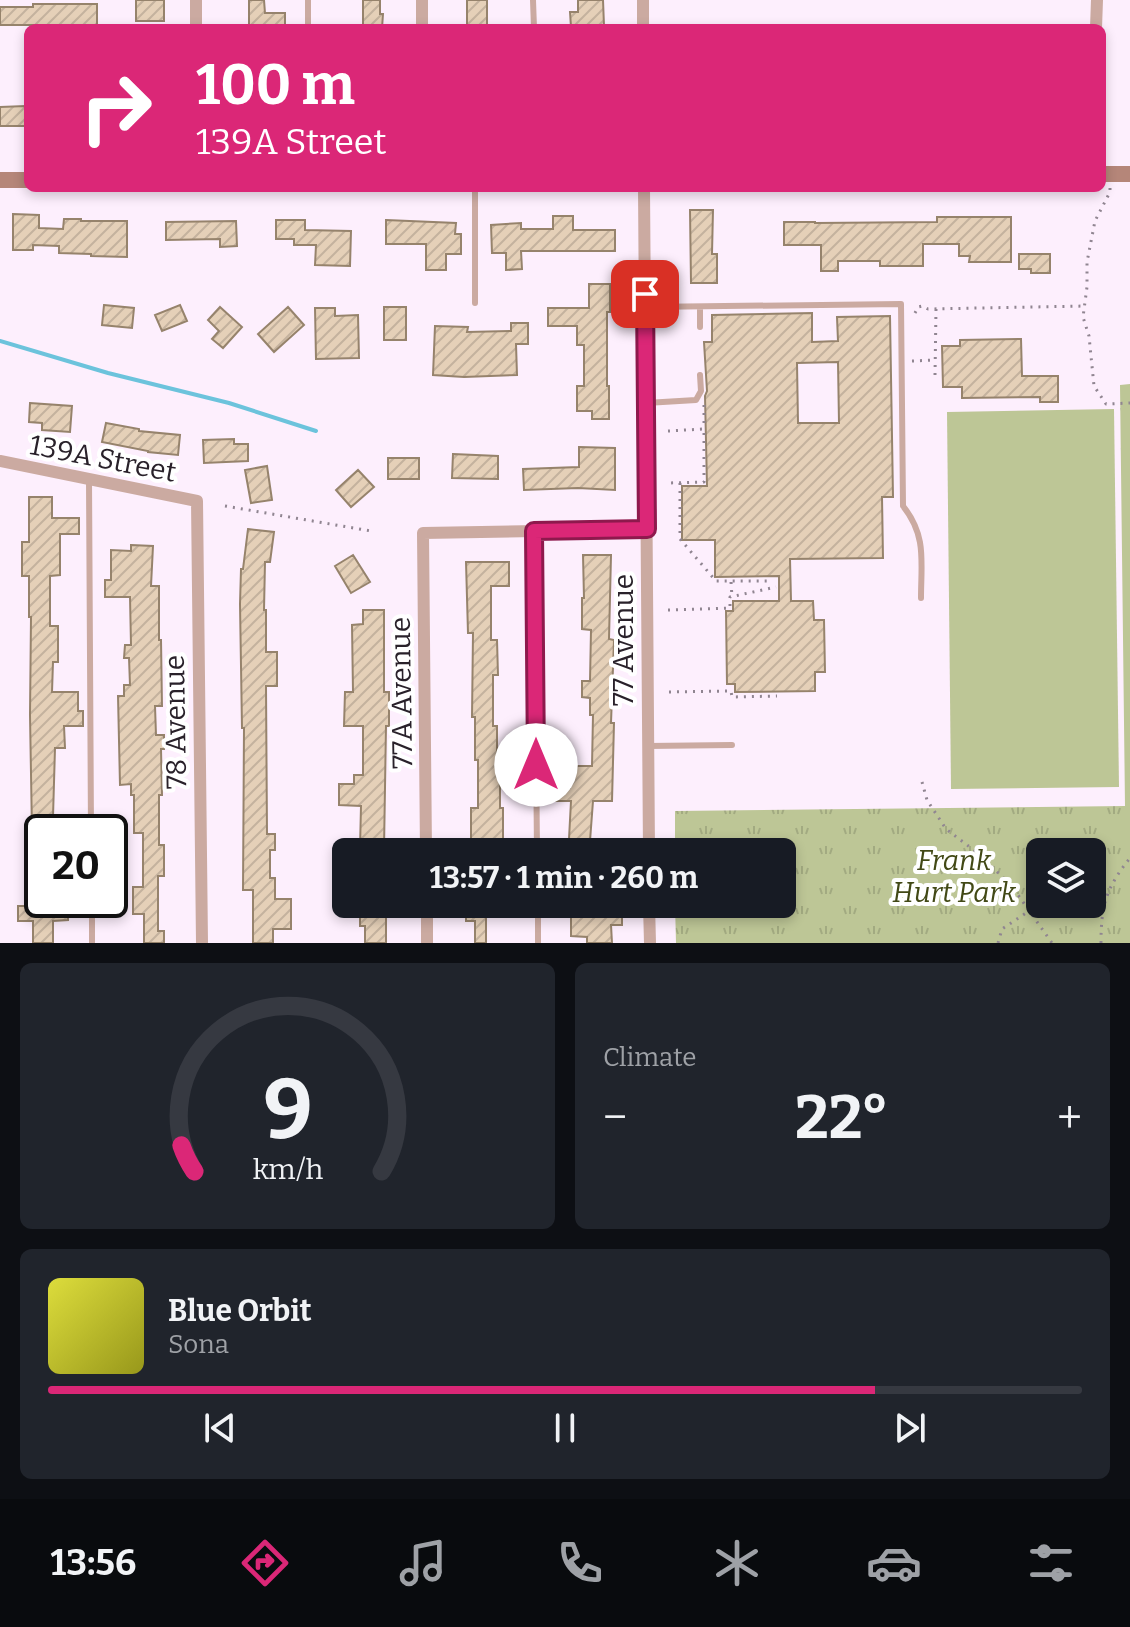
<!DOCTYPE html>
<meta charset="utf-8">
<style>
:root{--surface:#171b24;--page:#20242c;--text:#f1f3f6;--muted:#9ea1a6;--line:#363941;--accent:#db2777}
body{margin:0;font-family:Bitter,serif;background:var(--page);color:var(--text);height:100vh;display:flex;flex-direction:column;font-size:30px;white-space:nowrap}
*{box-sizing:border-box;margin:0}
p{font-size:26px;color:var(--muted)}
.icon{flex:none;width:44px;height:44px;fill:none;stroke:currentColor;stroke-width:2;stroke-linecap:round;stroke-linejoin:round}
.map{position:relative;height:943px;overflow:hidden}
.sheet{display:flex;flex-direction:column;gap:20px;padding:20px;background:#0d0f14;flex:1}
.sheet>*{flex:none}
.banner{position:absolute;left:24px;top:24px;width:1082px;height:168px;border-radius:12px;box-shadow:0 4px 12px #0003;background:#db2777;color:#fff;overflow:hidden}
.buttons{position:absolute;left:1026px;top:838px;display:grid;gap:16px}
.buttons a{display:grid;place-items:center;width:80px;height:80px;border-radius:12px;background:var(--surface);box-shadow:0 4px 12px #0003;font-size:40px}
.speed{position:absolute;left:24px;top:814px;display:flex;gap:16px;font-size:40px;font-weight:700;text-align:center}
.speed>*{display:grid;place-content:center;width:104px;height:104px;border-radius:50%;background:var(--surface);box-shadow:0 4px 12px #0003;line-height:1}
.speed .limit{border:4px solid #111;border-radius:12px;background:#fff;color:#111}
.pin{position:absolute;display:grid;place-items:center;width:68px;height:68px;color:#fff;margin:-34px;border-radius:16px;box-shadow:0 4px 12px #0006}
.me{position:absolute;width:88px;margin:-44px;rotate:0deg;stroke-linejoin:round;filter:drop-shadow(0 0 6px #0008)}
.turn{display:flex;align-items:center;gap:28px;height:168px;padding:0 40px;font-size:36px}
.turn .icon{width:104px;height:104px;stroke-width:2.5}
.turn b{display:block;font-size:56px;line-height:68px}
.big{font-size:60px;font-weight:700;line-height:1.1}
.sheet .widget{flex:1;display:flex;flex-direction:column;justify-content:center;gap:12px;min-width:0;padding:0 28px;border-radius:12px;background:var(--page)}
.sheet .dial{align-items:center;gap:0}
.dial svg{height:208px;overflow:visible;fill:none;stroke:var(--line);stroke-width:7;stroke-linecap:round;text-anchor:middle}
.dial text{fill:var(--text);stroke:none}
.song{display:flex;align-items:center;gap:24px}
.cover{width:96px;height:96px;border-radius:12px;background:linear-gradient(135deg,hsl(60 70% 55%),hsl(60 70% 35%))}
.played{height:8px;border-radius:4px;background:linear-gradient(90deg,var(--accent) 80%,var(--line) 80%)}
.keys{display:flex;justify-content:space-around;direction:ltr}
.heat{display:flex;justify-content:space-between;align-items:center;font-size:44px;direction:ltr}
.sheet .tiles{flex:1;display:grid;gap:20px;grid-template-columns:1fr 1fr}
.widget:last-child{grid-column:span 2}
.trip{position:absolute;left:332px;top:838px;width:464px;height:80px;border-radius:12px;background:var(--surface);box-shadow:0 4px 12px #0003;font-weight:700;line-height:80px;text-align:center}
.tabs{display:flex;height:128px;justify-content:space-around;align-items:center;background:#090b0e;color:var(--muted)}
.tabs .icon{width:56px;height:56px}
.tabs .on{color:var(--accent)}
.tabs b{font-size:36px;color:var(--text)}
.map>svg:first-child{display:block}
.grass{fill:#bdc696}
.park{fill:url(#park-tufts);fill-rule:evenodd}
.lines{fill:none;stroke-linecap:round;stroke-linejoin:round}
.stream{stroke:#6cc3dc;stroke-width:4}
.building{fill:url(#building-hatch);stroke:#96836c;stroke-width:2;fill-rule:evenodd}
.path{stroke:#908591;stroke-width:3;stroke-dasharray:2 6;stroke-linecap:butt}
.lane{stroke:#cbaaa1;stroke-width:6}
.street{stroke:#cbaaa1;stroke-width:12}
.secondary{stroke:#b58679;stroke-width:16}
.route-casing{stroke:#8e194d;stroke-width:20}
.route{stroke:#db2777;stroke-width:14}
.labels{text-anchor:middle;stroke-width:8;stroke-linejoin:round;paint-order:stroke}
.street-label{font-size:28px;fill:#29212a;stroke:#fff}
.park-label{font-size:28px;font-style:italic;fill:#424916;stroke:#fff}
</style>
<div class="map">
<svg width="1130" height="943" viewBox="0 0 1130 943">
<defs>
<pattern id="park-tufts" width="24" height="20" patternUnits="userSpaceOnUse" patternTransform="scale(2)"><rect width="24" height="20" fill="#bdc696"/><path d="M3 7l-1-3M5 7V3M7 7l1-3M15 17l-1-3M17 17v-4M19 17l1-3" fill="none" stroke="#a2aa81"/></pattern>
<pattern id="building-hatch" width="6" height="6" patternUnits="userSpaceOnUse" patternTransform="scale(2)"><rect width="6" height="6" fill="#e5d0b8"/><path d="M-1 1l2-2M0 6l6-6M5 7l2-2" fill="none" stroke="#c4b29e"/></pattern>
</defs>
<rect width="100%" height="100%" fill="#fdeffd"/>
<!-- grass -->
<path class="grass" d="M1114 409 1119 787 951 789 947 412Z"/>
<!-- park -->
<path class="park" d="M1130 384V943H676L675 904H782V852H675V811L1125 806 1120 385ZM1040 852H1092V904H1040Z"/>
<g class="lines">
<!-- stream -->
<path class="stream" d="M0 341 108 373 229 403 316 431"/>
</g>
<!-- building -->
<path class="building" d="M136 0H164V21H136Z
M249 0H264L265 13H285V28H249Z
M363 0H380V14H383L382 28H363Z
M467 0H487V27H467Z
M578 0H603L604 26 571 27 570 12H578Z
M33 4H97V28H74V25H0V7H33Z
M25 106V126H0V107Z
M690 210H713L712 254H717V283H691Z
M13 214 39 215V228L63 229 64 219H81V221H127V257L91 256V254L59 253V246L33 245V250H13Z
M553 216H573V230H615V251H521L522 269 506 270V253H492L491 225 521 223V229H553Z
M937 217H1011V262H969L970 256H959V244H923V266H880V261H838V271H821V245H784V222H815V223L937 222Z
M276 220H305V230L351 231 350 266 315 265 316 245H294V239H276Z
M386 220 456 223 455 234H461V254H446V270H426V244H386Z
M236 221 237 246 220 247V239L166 240V222Z
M1019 254H1050V273H1031V269H1019Z
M589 284H610V312H607V386H609V419H592V411H577V386H584V345H577V326H548V308H589Z
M104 305 134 308 132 328 102 325Z
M180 305 187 321 162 331 155 315Z
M220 307 242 327 223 348 212 339 219 331 208 320Z
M288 307 304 325 274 352 258 334Z
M384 307H406V340H384Z
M315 308H335V316L358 315 359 358 316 359Z
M812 313V342L838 341 837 317 890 316 893 497H882L883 558 790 559 791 601H813L814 620H824L825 672H815V691L735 692V684H727L726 611H733V601H779V576L715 577V540H682V486H707L705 396 707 391 704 342H712V315ZM838 362 839 423H798L797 363Z
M511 323H528V344H516L517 375 464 377 433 375 435 326 468 327 467 332 511 331Z
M1021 339 1022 376H1058V402H1040V397L962 398V387H943L942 346H960V340Z
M30 403 72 406 70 432 42 430V423L29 422Z
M106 423 139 429V431L180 435 178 455 148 452V451L102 442Z
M234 439V444H248V461L204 463 203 440Z
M579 447 615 448V490L578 488 524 490 523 469 579 467Z
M453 454 498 456V479L452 478Z
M388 458H419V479H388Z
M267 466 272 500 251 503 245 470Z
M358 470 374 487 351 507 336 490Z
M29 497H52V518H79V534H60V575L50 576V626H58V662H53L52 692H78V711H83V726H64L65 748H55L53 817H82V832H32L30 715 31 617H29V576H22V542H29Z
M248 529 274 532 270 562H265L264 610H266V652H277V686H266L267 834H275V850H270V878H275V899H291V929H273V943H253V890H243L244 728H242L240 604 241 569H243Z
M131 545 153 546 151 586H159V640H161L162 706H155L156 735H164V749H161L162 795H159V845H164V876H158V931H164V943H144V914H133V887H143V833H134V795H131V784L120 785 118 696H124V685H130L129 658H124L125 645H131L130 597H105V580H111V550L131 551Z
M353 555 370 582 351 593 335 566Z
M583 555H611L609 639 614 640 611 723H614L612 801H593L590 841 569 839 571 801H550V788H570V766H592L593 715H590V698L582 697V681H590L591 630 582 629V598H584Z
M466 562H509V586H491V640H497L498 675H493V726H497V767H500V808H503V842L494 841V852H471V808H478V760H475V717H472L473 633H468Z
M363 610H384V692H389V726H386L384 849 360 848 361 806 339 805V784H354V775H363V726H344L345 692H353L352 625 363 624Z
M30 845H42V900H68V920L53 921V943H33V921H18V906H30Z
M360 904H386V943H365V926H360Z
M466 904H486V943H475V921H466Z
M571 904H610V911H622V925H611L612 943H587V937L571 936Z"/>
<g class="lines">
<!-- path -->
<path class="path" d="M1110 188V192L1095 221 1087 262V287L1083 317 1089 336 1094 386 1106 404 1130 403
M915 313 918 307 922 306 928 309 1085 306
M912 361 935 360
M935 375 936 309
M704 405V429
M668 431 704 429V482L668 483
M680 483V539L716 581H770
M225 506 371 531
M731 582 732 597
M668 610 730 608V597L776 587
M669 692 731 691 732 697 777 696
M922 782 927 800 946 829 975 851 1011 885 1052 943
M998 943 1002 929 1029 911
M1101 943C1101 905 1106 888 1130 858"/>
<!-- lane -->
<path class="lane" d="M308 0V28
M533 0 534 28
M475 188V303
M645 307 901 304 903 506C927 536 921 562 921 598
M700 307V327
M646 403 696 400 701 391 700 375
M89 480 91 832
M534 532 537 852
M648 746 732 745
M92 900V943
M538 904V943"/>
<!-- street -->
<path class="street" d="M422 0V28
M643 0V28
M196 28V0
M1096 28 1097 0
M644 188 649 852
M0 461 197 501 202 943
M426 852 423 533 647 529
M427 904V943
M649 904 650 943"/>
<!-- secondary -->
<path class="secondary" d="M1102 174H1130
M0 180H28"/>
</g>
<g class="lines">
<defs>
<path id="route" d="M536 765 534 531 647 529 645 294"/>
</defs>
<!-- route casing -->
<use href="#route" class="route-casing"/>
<!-- route -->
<use href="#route" class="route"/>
</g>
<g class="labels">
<!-- street labels -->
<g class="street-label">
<text transform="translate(103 458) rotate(11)" y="10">139A Street</text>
<text transform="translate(623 640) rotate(-90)" y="10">77 Avenue</text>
<text transform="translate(401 693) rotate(-91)" y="10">77A Avenue</text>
<text transform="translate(175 722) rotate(-91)" y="10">78 Avenue</text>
</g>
<!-- park labels -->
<g class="park-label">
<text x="954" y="870">Frank<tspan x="954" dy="32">Hurt Park</tspan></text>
</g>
</g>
</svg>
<div class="buttons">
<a><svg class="icon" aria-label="layers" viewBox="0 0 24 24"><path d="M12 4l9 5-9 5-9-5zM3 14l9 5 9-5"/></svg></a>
</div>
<div class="speed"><div class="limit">20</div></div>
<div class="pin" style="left:645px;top:294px;background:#d93025"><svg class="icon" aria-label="arrive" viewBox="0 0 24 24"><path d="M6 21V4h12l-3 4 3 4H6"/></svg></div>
<svg class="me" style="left:536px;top:765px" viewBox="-20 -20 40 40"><circle r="19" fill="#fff"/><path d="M0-13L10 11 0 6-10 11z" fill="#db2777"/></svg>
<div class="trip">13:57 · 1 min · 260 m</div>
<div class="banner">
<div class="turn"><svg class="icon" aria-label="right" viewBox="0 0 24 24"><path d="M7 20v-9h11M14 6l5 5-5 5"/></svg><div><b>100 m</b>139A Street</div></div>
</div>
</div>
<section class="sheet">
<div class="tiles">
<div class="widget dial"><svg viewBox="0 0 100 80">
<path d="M14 69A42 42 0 1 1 86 69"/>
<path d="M14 69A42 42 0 0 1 9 59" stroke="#db2777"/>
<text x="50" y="56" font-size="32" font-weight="700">9</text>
<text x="50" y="72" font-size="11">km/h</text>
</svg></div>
<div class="widget"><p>Climate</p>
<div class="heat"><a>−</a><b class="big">22°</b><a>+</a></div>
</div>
<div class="widget">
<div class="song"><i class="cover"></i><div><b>Blue Orbit</b><p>Sona</p></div></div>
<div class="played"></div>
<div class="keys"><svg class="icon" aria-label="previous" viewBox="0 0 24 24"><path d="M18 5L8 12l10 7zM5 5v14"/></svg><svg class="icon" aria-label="pause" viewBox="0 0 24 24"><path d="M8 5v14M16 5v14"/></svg><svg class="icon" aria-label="next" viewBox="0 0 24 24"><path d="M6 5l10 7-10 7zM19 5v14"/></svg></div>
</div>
</div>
</section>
<nav class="tabs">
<b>13:56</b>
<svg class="icon on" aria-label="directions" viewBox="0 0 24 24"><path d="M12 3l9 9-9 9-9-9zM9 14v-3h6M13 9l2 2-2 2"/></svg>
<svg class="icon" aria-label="music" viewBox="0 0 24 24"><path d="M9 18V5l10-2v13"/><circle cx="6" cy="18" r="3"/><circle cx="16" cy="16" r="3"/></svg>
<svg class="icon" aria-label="phone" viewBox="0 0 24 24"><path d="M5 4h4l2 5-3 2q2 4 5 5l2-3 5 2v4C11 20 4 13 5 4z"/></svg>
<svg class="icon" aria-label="climate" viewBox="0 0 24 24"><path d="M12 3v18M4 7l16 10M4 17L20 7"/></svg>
<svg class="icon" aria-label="car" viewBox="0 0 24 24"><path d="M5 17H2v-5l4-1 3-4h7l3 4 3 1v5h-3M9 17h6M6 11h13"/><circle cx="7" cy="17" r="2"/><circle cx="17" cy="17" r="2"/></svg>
<svg class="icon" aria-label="filters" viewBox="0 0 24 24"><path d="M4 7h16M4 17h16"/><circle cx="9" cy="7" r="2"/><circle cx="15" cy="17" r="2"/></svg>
</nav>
